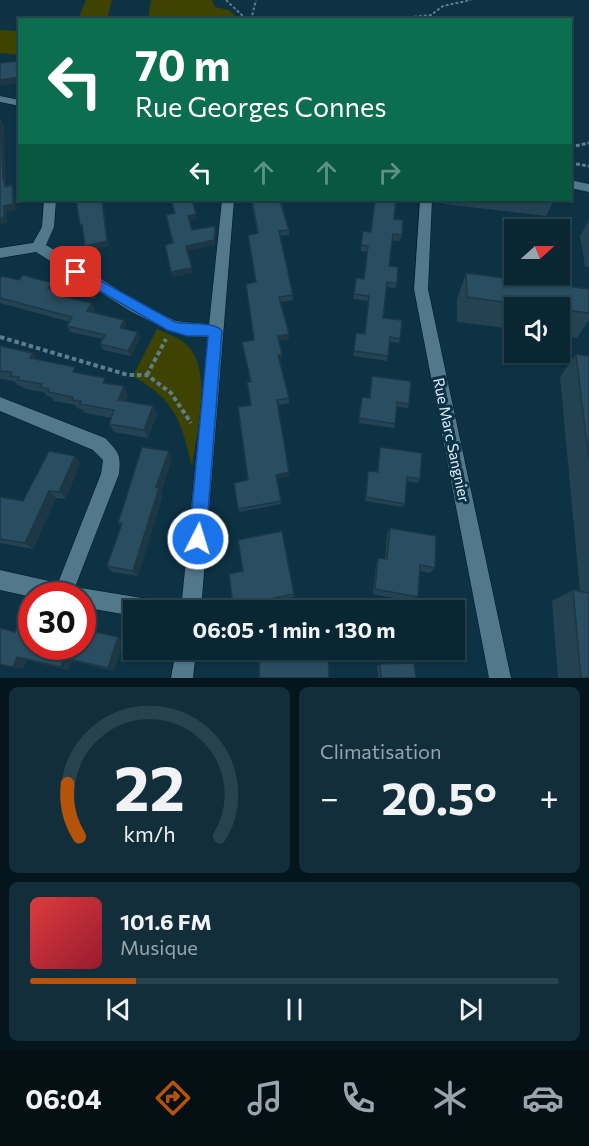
<!DOCTYPE html>
<html lang="fr">
<meta charset="utf-8">
<style>
:root{--surface:#092633;--page:#122e3b;--text:#f1f3f6;--muted:#99a5ac;--line:#29434e;--accent:#b45309}
body{margin:0;font-family:Commissioner,sans-serif;background:var(--page);color:var(--text);height:100vh;display:flex;flex-direction:column;font-size:22px;white-space:nowrap}
*{box-sizing:border-box;margin:0}
p{font-size:20px;color:var(--muted)}
.icon{flex:none;width:33px;height:33px;fill:none;stroke:currentColor;stroke-width:2;stroke-linecap:round;stroke-linejoin:round}
.map{position:relative;height:678px;overflow:hidden}
.sheet{display:flex;flex-direction:column;gap:9px;padding:9px;background:#05151c;flex:1}
.sheet>*{flex:none}
.top-card{position:absolute;left:18px;top:18px;width:554px;height:183px;border-radius:0px;box-shadow:0 2px 4px #0004,0 0 0 2px var(--line);background:#0b6e4f;color:#fff;overflow:hidden}
.needle{width:39px;rotate:69deg}
.controls{position:absolute;left:504px;top:219px;display:grid;gap:12px}
.controls a{display:grid;place-items:center;width:66px;height:66px;border-radius:0px;background:var(--surface);box-shadow:0 2px 4px #0004,0 0 0 2px var(--line);font-size:30px}
.speed{position:absolute;left:18px;top:582px;display:flex;gap:12px;font-size:30px;font-weight:700;text-align:center}
.speed>*{display:grid;place-content:center;width:78px;height:78px;border-radius:50%;background:var(--surface);box-shadow:0 2px 4px #0004,0 0 0 2px var(--line);line-height:1}
.speed .limit{border:9px solid #d22;background:#fff;color:#111}
.pin{position:absolute;display:grid;place-items:center;width:51px;height:51px;color:#fff;margin:-26px;border-radius:12px;box-shadow:0 3px 9px #0006}
.me{position:absolute;width:66px;margin:-33px;rotate:5deg;stroke-linejoin:round;filter:drop-shadow(0 0 4px #0008)}
.turn{display:flex;align-items:center;gap:21px;height:126px;padding:0 18px;font-size:27px}
.turn .icon{width:78px;height:78px;stroke-width:2.5}
.turn b{display:block;font-size:42px;line-height:51px}
.lanes{display:flex;align-items:center;height:57px;padding:0 18px;background:#0003;justify-content:center;gap:30px;direction:ltr}
.lanes .off{opacity:.35}
.big{font-size:45px;font-weight:700;line-height:1.1}
.sheet .widget{flex:1;display:flex;flex-direction:column;justify-content:center;gap:9px;min-width:0;padding:0 21px;border-radius:9px;background:var(--page)}
.sheet .dial{align-items:center;gap:0}
.dial svg{height:156px;overflow:visible;fill:none;stroke:var(--line);stroke-width:7;stroke-linecap:round;text-anchor:middle}
.dial text{fill:var(--text);stroke:none}
.song{display:flex;align-items:center;gap:18px}
.cover{width:72px;height:72px;border-radius:9px;background:linear-gradient(135deg,hsl(0 70% 55%),hsl(350 70% 35%))}
.played{height:6px;border-radius:3px;background:linear-gradient(90deg,var(--accent) 20%,var(--line) 20%)}
.keys{display:flex;justify-content:space-around;direction:ltr}
.heat{display:flex;justify-content:space-between;align-items:center;font-size:33px;direction:ltr}
.sheet .tiles{flex:1;display:grid;gap:9px;grid-template-columns:1fr 1fr}
.widget:last-child{grid-column:span 2}
.trip{position:absolute;left:123px;top:600px;width:342px;height:60px;border-radius:0px;background:var(--surface);box-shadow:0 2px 4px #0004,0 0 0 2px var(--line);font-weight:700;line-height:60px;text-align:center}
.dock{display:flex;height:96px;justify-content:space-around;align-items:center;background:#040f14;color:var(--muted)}
.dock .icon{width:42px;height:42px}
.dock .active{color:var(--accent)}
.dock b{font-size:27px;color:var(--text)}
.map>svg:first-child{display:block}
.green{fill:#3f4302}
.lines{fill:none;stroke-linecap:round;stroke-linejoin:round}
.street-casing{stroke:#001926;stroke-width:1}
.path-far2{stroke:#5d7c8c;stroke-width:2;stroke-dasharray:3 2;stroke-linecap:butt}
.path-far1{stroke:#5d7c8c;stroke-width:3;stroke-dasharray:4 2;stroke-linecap:butt}
.path{stroke:#5d7c8c;stroke-width:4;stroke-dasharray:4.5 3;stroke-linecap:butt}
.street{fill:#52788c;fill-rule:evenodd}
.wall{fill:#234353}
.shaded-wall{fill:#1d3744}
.building{fill:#294e61;stroke:#1d3744;stroke-width:1.5}
.route{fill:#1a73e8;stroke:#114b97;stroke-width:1.5}
.labels{text-anchor:middle;stroke-width:6;stroke-linejoin:round;paint-order:stroke}
.street-label{font-size:15px;fill:#ddf1fd;stroke:#0c3244}
</style>
<div class="map">
<svg width="589" height="678" viewBox="0 0 589 678">
<rect width="100%" height="100%" fill="#0c3244"/>
<!-- green -->
<path class="green" d="M86 0H112L107 19H78Z
M151 0H212L215 7 229 10 239 19H148Z
M0 30 19 31V55L0 53Z
M157 329C165 333 175 336 182 341 216 364 196 433 192 467 181 420 176 401 133 376Z"/>
<g class="lines">
<defs>
<path id="street" d="M0 96 20 100V106L0 102Z
M570 180 589 184V192L570 188Z
M44 200H56L54 227 46 245 140 303 176 321 209 325 222 200H234L201 610H181L208 337 187 336 167 330 130 311 36 252 0 258V248L33 243 42 227Z
M420 200H432L428 289 511 678H489L414 289Z
M0 397 105 438C119 453 121 454 119 474L75 587 154 600 161 603 164 610H134V616L82 607V596L32 597 0 590V570L58 583 101 474 103 460 93 450 0 411Z
M176 650H196L193 678H171Z"/>
</defs>
<!-- street casing -->
<use href="#street" class="street-casing"/>
<!-- path-far2 -->
<path class="path-far2" d="M226 0 247 20
M251 20 256 0
M384 20 431 15 443 6 471 0"/>
<!-- path-far1 -->
<path class="path-far1" d="M570 147 589 143
M570 163 589 166"/>
<!-- path -->
<path class="path" d="M0 337 128 375H147L171 393 191 423
M147 375 166 339"/>
<!-- street -->
<use href="#street" class="street"/>
</g>
<!-- wall -->
<path class="wall" d="M251 200H283V207H282L289 230V235L280 236 293 295V300L281 302 289 334V339L279 341 282 359 280 360 289 398V403L278 405 289 476 277 479 281 504 239 512 234 483 248 480 251 405 250 382 242 342 253 340 257 233Z
M444 200H554L546 216 444 204Z
M394 219 402 235 400 241 392 240 389 266 397 283 395 288 386 287 383 318 400 339 399 343 389 342 387 361 353 356 356 333 364 334 368 301 353 299 356 278 364 279 368 252 361 251V245L371 232Z
M589 220V267L585 266 580 236Z
M466 273 589 289V320L577 338 560 336V308H514V329L457 322V299Z
M0 278 55 289 54 290 66 294 68 297 95 308 93 312 126 325 124 329 138 332 140 338 131 356 103 350 100 344 103 339 70 332 67 326 70 322 0 303Z
M0 346 33 353 37 359 107 384 128 395 126 401 153 406 157 414 148 438 114 432 109 424 111 418 85 413 83 410 77 408 75 405 54 401 51 397 47 396 44 392 25 389 22 386 17 385 14 381 0 379Z
M576 354 589 356V678H558L552 601 573 590 580 591 560 377Z
M372 376 409 404 408 408 397 407 395 424 394 428 359 423 362 397 369 398Z
M380 447 420 479 418 483 407 481 405 504 403 507 365 501 368 471 377 472Z
M172 459 161 492 163 495 138 576 112 572 107 566 121 527 118 523Z
M80 463 66 499 56 498 33 549 0 543V497L23 501Z
M390 528 435 568 430 573 420 571 418 597 415 602 373 594 376 563 378 558 385 559 387 534Z
M294 594V597L234 609 233 607Z
M124 640 114 671 72 661 68 670 27 660 23 669 0 664 32 646Z
M380 664 416 678H378L377 666Z"/>
<!-- shaded-wall -->
<path class="shaded-wall" d="M20 77V83L0 86V80Z
M1 120 4 125 6 183 8 192 5 187 3 177Z
M12 185 14 191 16 210 7 212V223L0 225V218Z
M102 200H103L109 246 87 251 85 246Z
M192 200H200V201L192 203Z
M196 214 197 219 189 221 188 216Z
M215 228 216 233 215 245 188 251 186 246Z
M192 268 193 273 173 277 171 272Z
M52 283 55 289 51 294 48 288Z
M92 303 95 308 90 317 87 311Z
M124 320 126 325 122 334 120 328Z
M138 332 140 338 131 356 128 351Z
M289 334V339L278 341V336Z
M33 353 39 362 30 358Z
M278 355H282V359L279 360Z
M124 386 128 395 123 409 118 400Z
M153 406 157 414 148 438 144 430Z
M169 451 172 459 161 492 163 495 138 576 133 571 156 487Z
M75 456 80 463 66 499 59 492Z
M289 472V476L276 479V475Z
M49 491 56 498 33 549 25 543Z
M118 637 124 640 114 671 108 668Z
M17 657 27 660 23 669 13 667Z
M64 658 72 661 68 670 61 667Z"/>
<!-- building -->
<path class="building" d="M20 61V77L0 80V63Z
M0 120H1L3 177 5 187 12 185 13 204 4 206V218H0Z
M76 200H102L107 241 85 246 82 225H80Z
M171 200H192L196 214 188 216 192 230 215 226V228L214 240 186 246 192 268 171 272 165 245 173 243 166 215 175 213Z
M252 200H283V201H280L289 230 279 231 293 295 279 297 289 334 278 336 282 355H278L289 398 277 400 289 472 276 475 281 501 238 509 234 483 248 480 238 407 251 405 247 382H251L242 342 254 340 246 284 256 282 248 235 258 233Z
M375 200H396L394 219 403 220 402 235 393 234 389 266 398 267 397 283 387 282 383 318 402 320 400 339 390 337 388 356 354 351 356 333 365 334 369 296 354 294 356 278 364 279 368 246 361 245 363 231 371 232Z
M466 273 589 289V313L560 309V308H548L467 297Z
M23 275 52 283 48 288 66 294 65 297 92 303 87 311 124 320 120 328 138 332 128 351 100 344 105 335 67 326 72 317 0 298V278L2 276 19 280Z
M0 346 33 353 30 358 75 367 73 372 105 378 103 383 124 386 118 400 153 406 144 430 109 424 114 410 80 404 81 401 72 400 73 397 48 392 49 389 40 387 42 384 18 380 19 377 10 376 12 372 0 371Z
M576 354 589 356V461Z
M372 376 411 381 409 404 397 402 395 424 359 418 362 397 370 398Z
M142 447 169 451 156 487 159 488 133 571 107 566 122 523H118Z
M380 447 422 453 420 479 407 477 405 504 366 497 368 471 378 472Z
M49 451 75 456 59 492 49 491 25 543 0 539V497L23 501Z
M390 528 436 536 435 568 420 565 418 597 375 589 378 558 387 559Z
M282 531 294 594 233 607 229 574 243 571 238 540Z
M573 590 589 593V678H581Z
M17 626 29 629 30 626 32 627V646H82V629L118 637 108 668 64 658 61 667 17 657 13 667 0 664V628L15 632Z
M260 650H328L329 678H259Z
M414 663 416 678H381L380 664Z"/>
<!-- route -->
<path class="route" d="M76 267 175 322C187 325 215 321 222 331L206 539 204 545 198 548 192 545 189 539 208 336H187L167 330 72 275 70 272 72 268Z"/>
<g class="labels">
<!-- street labels -->
<g class="street-label">
<text transform="translate(451 440) rotate(78)" y="5">Rue Marc Sangnier</text>
</g>
</g>
</svg>
<div class="controls">
<a><svg class="needle" viewBox="-14 -14 28 28"><path d="M0-13l5 13h-10z" fill="#e53935"/><path d="M0 13l5-13h-10z" fill="#99a5ac"/></svg></a>
<a><svg class="icon" aria-label="sound" viewBox="0 0 24 24"><path d="M4 9h4l5-4v14l-5-4H4zM17 9q2 3 0 6"/></svg></a>
</div>
<div class="speed"><div class="limit">30</div></div>
<div class="pin" style="left:76px;top:272px;background:#d93025"><svg class="icon" aria-label="arrive" viewBox="0 0 24 24"><path d="M6 21V4h12l-3 4 3 4H6"/></svg></div>
<svg class="me" style="left:198px;top:539px" viewBox="-20 -20 40 40"><circle r="17" fill="#1a73e8" stroke="#fff" stroke-width="3"/><path d="M0-11L8 9 0 5-8 9z" fill="#fff"/></svg>
<div class="trip">06:05 · 1 min · 130 m</div>
<div class="top-card">
<div class="turn"><svg class="icon" aria-label="left" viewBox="0 0 24 24"><path d="M17 20v-9H6M10 6l-5 5 5 5"/></svg><div><b>70 m</b>Rue Georges Connes</div></div>
<div class="lanes"><svg class="icon" aria-label="left" viewBox="0 0 24 24"><path d="M17 20v-9H6M10 6l-5 5 5 5"/></svg><svg class="icon off" aria-label="ahead" viewBox="0 0 24 24"><path d="M12 20V5M6 11l6-6 6 6"/></svg><svg class="icon off" aria-label="ahead" viewBox="0 0 24 24"><path d="M12 20V5M6 11l6-6 6 6"/></svg><svg class="icon off" aria-label="right" viewBox="0 0 24 24"><path d="M7 20v-9h11M14 6l5 5-5 5"/></svg></div>
</div>
</div>
<section class="sheet">
<div class="tiles">
<div class="widget dial"><svg viewBox="0 0 100 80">
<path d="M14 69A42 42 0 1 1 86 69"/>
<path d="M14 69A42 42 0 0 1 8 42" stroke="#b45309"/>
<text x="50" y="56" font-size="32" font-weight="700">22</text>
<text x="50" y="72" font-size="11">km/h</text>
</svg></div>
<div class="widget"><p>Climatisation</p>
<div class="heat"><a>−</a><b class="big">20.5°</b><a>+</a></div>
</div>
<div class="widget">
<div class="song"><i class="cover"></i><div><b>101.6 FM</b><p>Musique</p></div></div>
<div class="played"></div>
<div class="keys"><svg class="icon" aria-label="previous" viewBox="0 0 24 24"><path d="M18 5L8 12l10 7zM5 5v14"/></svg><svg class="icon" aria-label="pause" viewBox="0 0 24 24"><path d="M8 5v14M16 5v14"/></svg><svg class="icon" aria-label="next" viewBox="0 0 24 24"><path d="M6 5l10 7-10 7zM19 5v14"/></svg></div>
</div>
</div>
</section>
<nav class="dock">
<b>06:04</b>
<svg class="icon active" aria-label="directions" viewBox="0 0 24 24"><path d="M12 3l9 9-9 9-9-9zM9 14v-3h6M13 9l2 2-2 2"/></svg>
<svg class="icon" aria-label="music" viewBox="0 0 24 24"><path d="M9 18V5l10-2v13"/><circle cx="6" cy="18" r="3"/><circle cx="16" cy="16" r="3"/></svg>
<svg class="icon" aria-label="phone" viewBox="0 0 24 24"><path d="M5 4h4l2 5-3 2q2 4 5 5l2-3 5 2v4C11 20 4 13 5 4z"/></svg>
<svg class="icon" aria-label="climate" viewBox="0 0 24 24"><path d="M12 3v18M4 7l16 10M4 17L20 7"/></svg>
<svg class="icon" aria-label="car" viewBox="0 0 24 24"><path d="M5 17H2v-5l4-1 3-4h7l3 4 3 1v5h-3M9 17h6M6 11h13"/><circle cx="7" cy="17" r="2"/><circle cx="17" cy="17" r="2"/></svg>
</nav>
